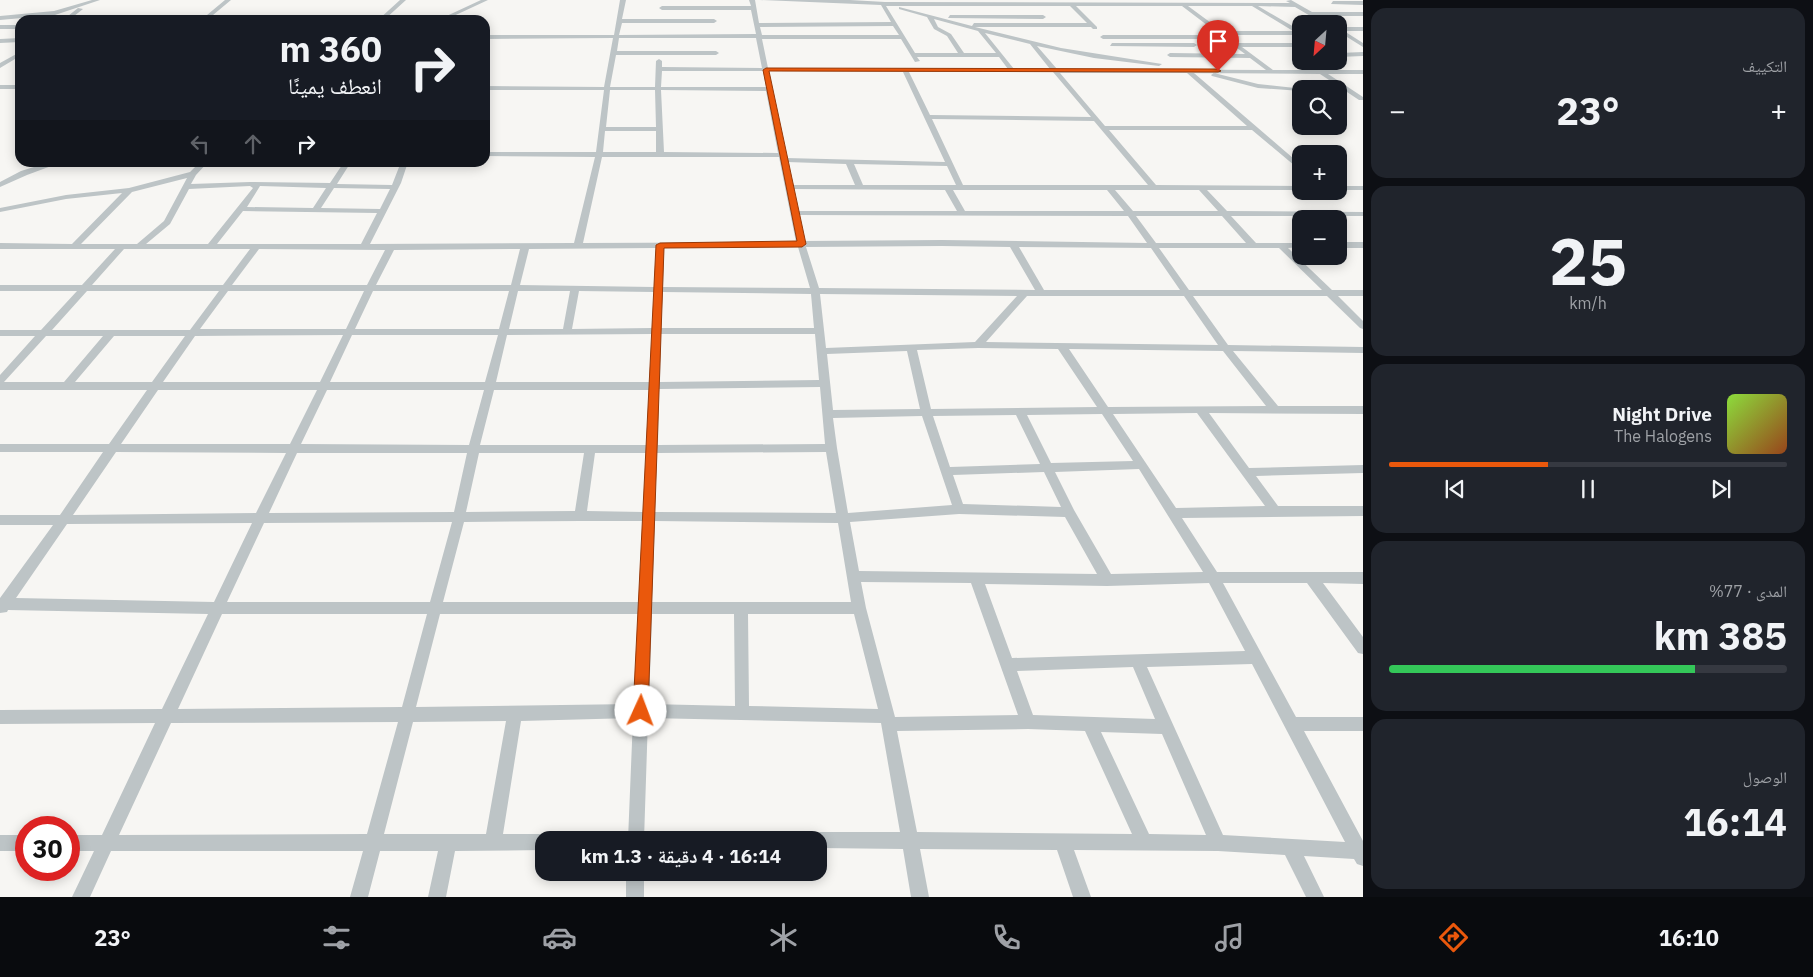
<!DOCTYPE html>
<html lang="ar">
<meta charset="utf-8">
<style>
:root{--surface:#171b24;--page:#20242c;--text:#f1f3f6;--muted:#9ea1a6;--line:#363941;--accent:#ea580c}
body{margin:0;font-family:"IBM Plex Sans","Noto Naskh Arabic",sans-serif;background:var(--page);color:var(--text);direction:rtl;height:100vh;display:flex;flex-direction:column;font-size:19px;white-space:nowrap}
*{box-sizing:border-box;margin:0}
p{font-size:16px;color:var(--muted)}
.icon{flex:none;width:28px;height:28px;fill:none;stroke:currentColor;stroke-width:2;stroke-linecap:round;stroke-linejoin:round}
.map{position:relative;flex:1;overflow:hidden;direction:ltr}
.sheet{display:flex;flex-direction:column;gap:8px;padding:8px;background:#0d0f14;width:450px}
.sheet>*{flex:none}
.hud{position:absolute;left:15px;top:15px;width:475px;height:152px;border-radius:15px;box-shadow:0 2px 12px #0003;direction:rtl;background:#171b24;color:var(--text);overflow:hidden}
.needle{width:32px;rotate:206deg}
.buttons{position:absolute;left:1292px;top:15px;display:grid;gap:10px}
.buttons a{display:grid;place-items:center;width:55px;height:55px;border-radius:10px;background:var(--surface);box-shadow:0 2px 12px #0003;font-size:25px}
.speed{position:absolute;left:15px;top:816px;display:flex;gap:10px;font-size:25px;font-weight:700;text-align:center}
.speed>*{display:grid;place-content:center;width:65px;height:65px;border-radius:50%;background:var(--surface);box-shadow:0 2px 12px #0003;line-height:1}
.speed .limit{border:8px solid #d22;background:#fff;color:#111}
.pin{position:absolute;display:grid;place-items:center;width:42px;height:42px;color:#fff;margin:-51px -21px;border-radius:50% 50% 50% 0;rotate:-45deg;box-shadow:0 0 5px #0007}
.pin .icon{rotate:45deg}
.me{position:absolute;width:55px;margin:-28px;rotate:2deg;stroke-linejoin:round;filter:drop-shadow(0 0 4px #0008)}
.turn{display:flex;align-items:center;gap:18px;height:105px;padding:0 25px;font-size:22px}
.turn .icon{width:65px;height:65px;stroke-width:2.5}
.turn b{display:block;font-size:35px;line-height:42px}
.lanes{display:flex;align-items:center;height:48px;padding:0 25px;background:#0003;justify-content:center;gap:25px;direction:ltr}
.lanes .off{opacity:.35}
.big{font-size:38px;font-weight:700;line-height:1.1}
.sheet .widget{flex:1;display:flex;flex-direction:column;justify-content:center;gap:8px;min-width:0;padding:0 18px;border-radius:15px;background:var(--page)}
.sheet .dial{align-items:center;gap:0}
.dial b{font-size:65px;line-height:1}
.song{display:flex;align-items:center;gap:15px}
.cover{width:60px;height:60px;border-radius:8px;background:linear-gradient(135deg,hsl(90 70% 55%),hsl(20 70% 35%))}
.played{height:5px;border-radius:2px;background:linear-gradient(90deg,var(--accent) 40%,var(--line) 40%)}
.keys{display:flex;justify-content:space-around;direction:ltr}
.heat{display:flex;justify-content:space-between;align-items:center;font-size:28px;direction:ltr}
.charge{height:8px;border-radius:4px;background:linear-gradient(90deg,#34c759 77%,var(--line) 0)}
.trip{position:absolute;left:535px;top:831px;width:292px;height:50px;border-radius:15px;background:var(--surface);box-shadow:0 2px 12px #0003;font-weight:700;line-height:50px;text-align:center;direction:rtl}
.menu{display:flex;height:80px;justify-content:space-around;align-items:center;background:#090b0e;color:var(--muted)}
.menu .icon{width:35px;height:35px}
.menu .active{color:var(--accent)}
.menu b{font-size:22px;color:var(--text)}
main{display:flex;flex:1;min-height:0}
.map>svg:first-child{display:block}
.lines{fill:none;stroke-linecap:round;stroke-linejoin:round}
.minor{fill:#bdc4c6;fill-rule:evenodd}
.route{fill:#ea580c;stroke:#983908}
</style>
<main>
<section class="sheet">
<div class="widget"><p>التكييف</p>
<div class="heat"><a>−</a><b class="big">23°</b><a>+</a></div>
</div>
<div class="widget dial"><b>25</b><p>km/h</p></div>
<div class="widget">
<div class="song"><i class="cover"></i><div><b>Night Drive</b><p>The Halogens</p></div></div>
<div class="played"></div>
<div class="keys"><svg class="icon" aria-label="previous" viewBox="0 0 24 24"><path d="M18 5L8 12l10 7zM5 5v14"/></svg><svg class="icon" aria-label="pause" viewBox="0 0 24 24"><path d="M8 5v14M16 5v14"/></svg><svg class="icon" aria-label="next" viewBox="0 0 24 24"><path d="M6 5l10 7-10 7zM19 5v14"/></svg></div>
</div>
<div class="widget"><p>المدى · 77%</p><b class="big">385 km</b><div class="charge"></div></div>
<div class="widget"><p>الوصول</p><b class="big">16:14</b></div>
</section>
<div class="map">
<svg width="1363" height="897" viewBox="0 0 1363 897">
<rect width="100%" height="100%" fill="#f7f6f3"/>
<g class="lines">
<!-- minor -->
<path class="minor" d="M92 0H100L55 15 0 20V16L54 11Z
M225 0H231L207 20H201Z
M400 0H406L384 20H378Z
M481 0H488L445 20H438Z
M620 0H626L622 19H714L717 21 714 23H622L619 35 756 34 751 10H662L659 8 662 6H751L749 0H755L759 23 891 22 881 5 760 0H850L885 2 1290 3 1286 1 1291 0 1312 12H1363V16H1317L1331 24H1324L1295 7 1258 6 1301 31V35H1226L1238 43H1301V47H1242L1273 70H1314L1302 61H1309L1322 70H1363V74H1328L1363 97V100H1359L1320 74 1194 73 1301 165V171L1252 130H1109L1156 185 1301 186V190H1207L1227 211 1363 212V216H1231L1256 243H1301V247L1288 248 1332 290H1363V296H1338L1363 321V329L1360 328 1327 296H1193L1228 345 1363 347V353L1233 351 1278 406H1363V414L1209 413 1249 468 1363 465V473L1256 476 1278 506H1363V516L1182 518 1217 572H1363V584L1323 583 1363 637V654L1358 653 1307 583H1223L1296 717H1363V731H1304L1363 841V866L1357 864 1354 859 1304 856 1324 897H1306L1285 855 1218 851 1074 850 1091 897H1073L1057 850 920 849 929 897H911L903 849 819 848V840H811L813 834 819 832H900L881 723 648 718 644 840H628L633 718 521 721 503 834H544L550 836 552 840H544V850L455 851 446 897H428L438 851H380L368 897H350L363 851H111L90 897H72L94 851H69V835H102L155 723 0 724V710L162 709 208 614 8 610 7 612 0 613V598L53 525H0V515H60L103 452H0V444H109L147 390H0V375L35 336H0V330H41L77 291H0V285H82L115 249H0V243L72 244 122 193 66 199 0 212V208L66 195 129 188 190 172 200 162H208L196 175 191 184 250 182 330 183 344 162H351L337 184 392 185 401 162H408L401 183 370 244 574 243 595 157 485 156V152H596L604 90H485V86L604 87 613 38 485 39V35H614ZM886 6H1070L1087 23H974L972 26 899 7V9L927 17 934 29 947 36 958 53H915ZM1076 6H1182L1220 35H1103L1100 37 1103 39H1225L1245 54 1170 53 1167 55 1170 57 1250 58 1266 70 1057 69 1037 46 1094 58 1159 66 1162 64 1061 48 975 27H1091L1093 29H1097V27ZM1188 6H1252L1293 31H1222ZM934 19 978 31 996 53H964L951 34 938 27ZM893 26 899 35H762L760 27ZM985 33 1030 44 1050 69H1014ZM619 38H756L762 68 662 67V61L659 59 656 61 655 87H610L616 55H716L719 53 716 51H617ZM762 39H901L915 62 920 61 917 57H999L1008 69 768 68ZM662 71H763L766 87H661ZM769 71 903 72 945 162 786 158ZM909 72H1053L1091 117 930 115ZM1060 73H1187L1247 126H1105ZM610 90H655L656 127H606ZM661 90 766 91 778 153 664 152ZM932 119 1094 121 1148 185H963ZM605 131H656V152H603ZM602 157H779L796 242 583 243ZM787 162 846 164 855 185H792ZM854 164 947 166 956 185H863ZM187 178 164 221 137 244H81L132 192ZM250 186 253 188 208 244H146L170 224 189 189ZM260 186 326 188 313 208 247 207ZM334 188 390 189 380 209 321 208ZM793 189 945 190 957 211H798ZM953 190H1107L1124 211H965ZM1115 190H1199L1218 211H1133ZM243 211 377 213 361 244H217ZM799 215 1128 216 1147 243 942 240 805 241ZM1136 216H1222L1246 243H1156ZM942 246 1010 247 1035 290 819 288 806 247ZM798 247 810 288 663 287 664 248ZM1019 247 1151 248 1180 290H1044ZM656 248 654 287 520 285 529 249ZM1159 248H1279L1322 290H1189ZM124 249H250L223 285H92ZM259 249 385 250 367 285H232ZM520 249 511 285H376L394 250ZM87 291H219L190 330H52ZM228 291H364L346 329H200ZM373 291H509L499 329H355ZM518 291H570L563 329H509ZM579 291 654 292 652 328 572 329ZM663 292 811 294 814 328H661ZM820 294 1017 296 975 342 826 348ZM1027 296H1184L1218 345 986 342ZM652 334 649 382H496L507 335ZM661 334H815L819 380 660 382ZM343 335 320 382H163L195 336ZM352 335H498L485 382H330ZM46 336H103L64 382H4ZM114 336H185L152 382H75ZM978 348 1058 349 1097 407 931 409 917 350ZM1069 349 1223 351 1266 406 1108 407ZM907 351 920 409 833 410 827 354ZM820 387 825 444 658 445 659 389ZM158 390H317L290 444H121ZM327 390H484L469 445 301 444ZM494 390H649L646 445H480ZM1197 413 1265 506 1176 508 1113 414ZM1102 414 1133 461 1051 463 1027 415ZM1016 415 1040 464 950 467 933 416ZM922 416 952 505 848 513 837 448 833 418ZM116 452 286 453 256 513 73 515ZM826 452 836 513 655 512 657 453ZM297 453H467L454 512 269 513ZM479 453H584L575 511 466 512ZM595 453H646L643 512 587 511ZM1139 469 1203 572 1111 574 1074 510 1055 472ZM1044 472 1061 507 963 504 953 475ZM959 514 1065 517 1097 574 859 571 850 522ZM580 521H643L639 602H443L464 522ZM655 521 838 523 851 602H652ZM452 522 430 602H227L264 523ZM252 523 214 602 16 598 67 524ZM861 582 971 583 1018 715 895 717 866 608ZM1209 583 1245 651 1012 658 985 584 1107 586ZM222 614H427L402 707 178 709ZM440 614H638L634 704 416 707ZM652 614H734L735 706 649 704ZM748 614H854L878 709 749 706ZM1252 664 1345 842 1223 835 1147 667ZM1133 667 1155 719 1033 715 1017 671ZM506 721 486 834H384L413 722ZM398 722 367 834 119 835 171 723ZM1028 729 1085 731 1132 834 917 832 897 731ZM1101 732 1162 734 1206 835 1149 834Z
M1333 1H1363V5L1331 4Z
M78 8 83 9 69 20H63Z
M950 15H1043L1046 17 1043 19 948 18Z
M0 25H20V29H0Z
M1339 27H1363V31H1344L1363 43V47L1339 32Z
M20 38V42L0 43V39Z
M1112 43H1194L1197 45 1194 47 1110 46Z
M20 52V56L0 68V63Z
M1363 52V56L1339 57V53Z
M1214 73 1258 84 1304 89H1301V91L1258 88 1212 76 1211 75Z
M0 85H20V89H0Z
M50 162H62L27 175 0 187V182L21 171Z
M1339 186H1363V190H1339Z
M1339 242H1363V248H1339Z
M0 835H26V851H0Z
M626 872H644V897H626Z"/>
</g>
<!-- route -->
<path class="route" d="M766 68 1218 69 1221 71 1218 72 769 71 806 244 802 247 664 248 648 711 646 717 641 719 636 717 633 711 656 245 660 243 797 241 763 70Z"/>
</svg>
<div class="buttons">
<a><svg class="needle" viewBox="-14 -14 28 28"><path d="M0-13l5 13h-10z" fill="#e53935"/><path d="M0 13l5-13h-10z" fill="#9ea1a6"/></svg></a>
<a><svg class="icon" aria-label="search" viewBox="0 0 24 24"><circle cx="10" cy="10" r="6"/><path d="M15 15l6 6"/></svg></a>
<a>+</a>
<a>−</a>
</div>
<div class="speed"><div class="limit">30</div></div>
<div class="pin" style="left:1218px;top:71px;background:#d93025"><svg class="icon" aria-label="arrive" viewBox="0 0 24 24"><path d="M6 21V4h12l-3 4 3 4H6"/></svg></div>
<svg class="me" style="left:641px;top:711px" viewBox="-20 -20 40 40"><circle r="19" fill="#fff"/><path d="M0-13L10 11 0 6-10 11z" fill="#ea580c"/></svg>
<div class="trip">16:14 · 4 دقيقة · 1.3 km</div>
<div class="hud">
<div class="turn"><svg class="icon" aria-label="right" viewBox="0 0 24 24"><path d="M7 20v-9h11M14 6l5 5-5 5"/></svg><div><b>360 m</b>انعطف يمينًا</div></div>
<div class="lanes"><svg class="icon off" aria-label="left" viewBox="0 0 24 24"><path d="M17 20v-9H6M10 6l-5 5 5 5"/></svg><svg class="icon off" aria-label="ahead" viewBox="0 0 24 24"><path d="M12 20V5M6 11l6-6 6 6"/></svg><svg class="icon" aria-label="right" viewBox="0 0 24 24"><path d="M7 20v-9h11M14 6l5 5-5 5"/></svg></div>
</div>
</div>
</main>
<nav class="menu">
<b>16:10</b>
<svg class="icon active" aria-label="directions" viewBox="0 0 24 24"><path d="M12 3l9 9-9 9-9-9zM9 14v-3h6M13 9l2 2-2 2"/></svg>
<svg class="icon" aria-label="music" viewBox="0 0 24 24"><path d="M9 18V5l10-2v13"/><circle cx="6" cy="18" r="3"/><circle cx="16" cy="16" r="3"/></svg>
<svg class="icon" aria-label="phone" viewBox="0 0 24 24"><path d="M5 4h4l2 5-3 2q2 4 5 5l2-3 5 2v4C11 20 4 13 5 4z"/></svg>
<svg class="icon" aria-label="climate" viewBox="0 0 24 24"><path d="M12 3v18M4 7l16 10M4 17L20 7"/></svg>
<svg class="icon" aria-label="car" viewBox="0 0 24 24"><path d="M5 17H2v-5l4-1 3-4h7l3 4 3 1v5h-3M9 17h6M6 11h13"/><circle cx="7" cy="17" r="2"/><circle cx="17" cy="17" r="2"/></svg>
<svg class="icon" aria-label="filters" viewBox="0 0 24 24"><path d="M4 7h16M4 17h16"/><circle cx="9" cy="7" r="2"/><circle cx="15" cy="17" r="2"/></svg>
<b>23°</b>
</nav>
